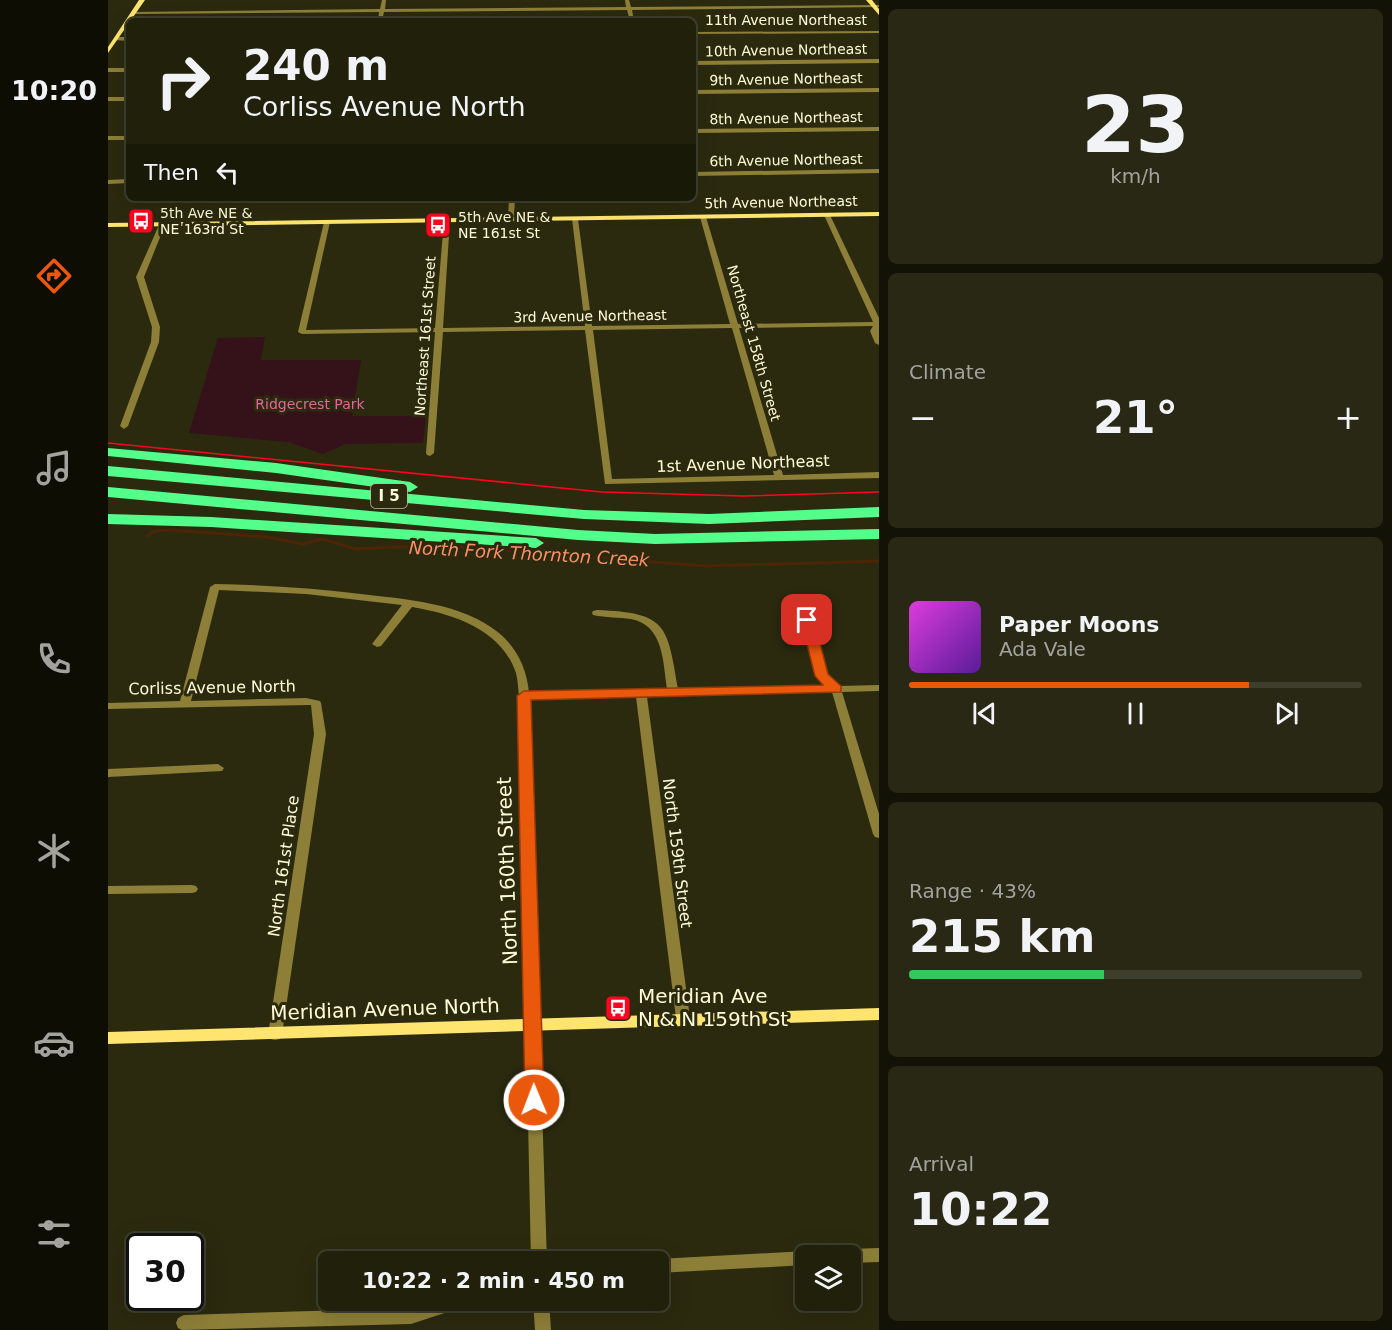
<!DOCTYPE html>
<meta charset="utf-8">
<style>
:root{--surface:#20200b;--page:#282814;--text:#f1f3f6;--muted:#a2a39d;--line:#3d3e2c;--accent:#ea580c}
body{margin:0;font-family:"DejaVu Sans",sans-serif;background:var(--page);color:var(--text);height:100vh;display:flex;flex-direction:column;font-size:22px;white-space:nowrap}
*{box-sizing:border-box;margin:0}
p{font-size:20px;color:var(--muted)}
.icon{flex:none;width:33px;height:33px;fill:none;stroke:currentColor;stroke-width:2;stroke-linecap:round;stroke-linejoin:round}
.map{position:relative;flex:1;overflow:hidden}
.panel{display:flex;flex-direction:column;gap:9px;padding:9px;background:#121206;width:513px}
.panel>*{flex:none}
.guide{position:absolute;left:18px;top:18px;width:570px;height:183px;border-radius:9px;box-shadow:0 6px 24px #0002,0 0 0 2px var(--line);background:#20200b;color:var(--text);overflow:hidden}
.buttons{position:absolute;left:687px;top:1245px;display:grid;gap:12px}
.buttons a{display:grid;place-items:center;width:66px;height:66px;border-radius:9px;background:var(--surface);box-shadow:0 6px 24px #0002,0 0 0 2px var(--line);font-size:30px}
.speed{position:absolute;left:18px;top:1233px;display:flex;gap:12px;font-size:30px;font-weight:700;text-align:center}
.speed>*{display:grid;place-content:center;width:78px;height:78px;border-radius:50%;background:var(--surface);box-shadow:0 6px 24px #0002,0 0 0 2px var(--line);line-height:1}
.speed .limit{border:3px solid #111;border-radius:9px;background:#fff;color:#111}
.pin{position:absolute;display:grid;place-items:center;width:51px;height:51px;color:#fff;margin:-26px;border-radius:12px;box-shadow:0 3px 9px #0006}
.me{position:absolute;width:66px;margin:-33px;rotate:359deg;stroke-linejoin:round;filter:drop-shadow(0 0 4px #0008)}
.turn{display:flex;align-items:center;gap:21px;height:126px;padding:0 18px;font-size:27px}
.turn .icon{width:78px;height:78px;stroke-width:2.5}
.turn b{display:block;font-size:42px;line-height:51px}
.then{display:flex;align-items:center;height:57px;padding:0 18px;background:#0003;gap:12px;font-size:22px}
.big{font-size:45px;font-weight:800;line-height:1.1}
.panel .tile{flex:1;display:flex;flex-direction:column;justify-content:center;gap:9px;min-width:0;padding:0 21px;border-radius:9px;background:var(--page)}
.panel .dial{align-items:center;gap:0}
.dial b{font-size:78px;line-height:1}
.song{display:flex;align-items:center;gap:18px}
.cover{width:72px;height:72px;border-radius:9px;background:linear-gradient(135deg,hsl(300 70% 55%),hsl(270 70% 35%))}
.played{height:6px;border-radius:3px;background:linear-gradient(90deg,var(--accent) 75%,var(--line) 75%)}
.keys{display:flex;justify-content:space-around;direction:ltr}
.heat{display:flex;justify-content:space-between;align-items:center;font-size:33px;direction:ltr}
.charge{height:9px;border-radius:4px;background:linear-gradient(90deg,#34c759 43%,var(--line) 0)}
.trip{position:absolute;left:210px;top:1251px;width:351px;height:60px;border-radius:9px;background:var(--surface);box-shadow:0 6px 24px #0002,0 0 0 2px var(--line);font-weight:800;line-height:60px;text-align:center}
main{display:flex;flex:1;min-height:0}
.tabs{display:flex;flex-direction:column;width:108px;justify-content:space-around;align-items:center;background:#0d0d04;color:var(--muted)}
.tabs .icon{width:42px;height:42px}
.tabs .active{color:var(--accent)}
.tabs b{font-size:27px;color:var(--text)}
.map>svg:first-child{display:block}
.green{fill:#35111a}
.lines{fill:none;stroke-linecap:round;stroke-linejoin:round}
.stream{stroke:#4c2507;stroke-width:3}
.street{fill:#8d7f37;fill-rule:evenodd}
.secondary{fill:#ffe56f;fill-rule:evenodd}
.highway{fill:#53ff8a;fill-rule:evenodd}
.tram{stroke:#ff041e;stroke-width:1.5}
.route{fill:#ea580c;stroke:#983908;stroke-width:1.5}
.labels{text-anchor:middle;stroke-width:6;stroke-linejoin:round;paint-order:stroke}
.far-street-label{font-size:14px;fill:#fffcd8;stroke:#2b2a0f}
.far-poi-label{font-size:14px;fill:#fffcd8;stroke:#2b2a0f;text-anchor:start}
.far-park-label{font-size:14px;fill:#e963a0;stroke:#2b2a0f}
.shield{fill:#2b2a0f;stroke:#bfbd9c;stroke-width:1.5}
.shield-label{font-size:15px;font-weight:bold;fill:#fffcd8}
.street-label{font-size:16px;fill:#fffcd8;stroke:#2b2a0f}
.water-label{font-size:18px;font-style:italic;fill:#ff8e66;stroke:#2b2a0f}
.near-street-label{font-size:20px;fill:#fffcd8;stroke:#2b2a0f}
.near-poi-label{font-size:20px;fill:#fffcd8;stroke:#2b2a0f;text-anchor:start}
</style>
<main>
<nav class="tabs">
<b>10:20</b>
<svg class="icon active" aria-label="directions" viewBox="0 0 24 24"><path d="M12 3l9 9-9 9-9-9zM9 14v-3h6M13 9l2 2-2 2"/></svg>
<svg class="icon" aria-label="music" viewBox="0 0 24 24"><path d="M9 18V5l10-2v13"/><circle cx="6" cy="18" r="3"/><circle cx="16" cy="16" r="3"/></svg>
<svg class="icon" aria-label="phone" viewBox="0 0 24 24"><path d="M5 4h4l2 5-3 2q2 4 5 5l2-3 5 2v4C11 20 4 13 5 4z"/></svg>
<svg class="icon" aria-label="climate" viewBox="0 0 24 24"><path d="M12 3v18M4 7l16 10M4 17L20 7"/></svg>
<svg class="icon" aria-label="car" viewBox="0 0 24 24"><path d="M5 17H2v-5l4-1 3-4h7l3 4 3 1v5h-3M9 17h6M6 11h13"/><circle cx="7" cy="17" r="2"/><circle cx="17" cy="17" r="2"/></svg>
<svg class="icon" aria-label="filters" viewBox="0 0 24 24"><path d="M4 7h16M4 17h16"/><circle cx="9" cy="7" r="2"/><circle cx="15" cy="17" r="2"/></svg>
</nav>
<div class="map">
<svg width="771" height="1330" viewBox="0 0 771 1330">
<rect width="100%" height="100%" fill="#2b2a0f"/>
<!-- green -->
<path class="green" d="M157 337 153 360H253L244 416H318L315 443 238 444 215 454 180 442 81 433 110 338Z"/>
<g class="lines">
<!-- stream -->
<path class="stream" d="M39 536 47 531 62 530 159 537 195 544 214 539 248 549 327 545 598 566 771 561"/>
<!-- street -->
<path class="street" d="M274 0H278L277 9 518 7 517 0H521L523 7 771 5V7L524 10 526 21H522L519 10 276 12 274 21H270L271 12 25 14 23 13 25 12 272 9Z
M771 31V33L585 34V32Z
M8 37H21V41L6 40Z
M771 59V63L585 65V61Z
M0 68H21V72H0Z
M771 88V92L585 94V90Z
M0 97H21V101H0Z
M771 127V131L585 133V129Z
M0 136H21V140H0Z
M771 169V173L585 176V172Z
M21 179V183L0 184V180Z
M401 198H407L406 219 403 221 400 219Z
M719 213 722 215 771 318V345L767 343 762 331 765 326 631 328 675 475 771 472V478L497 484 477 330 335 332 326 453 322 456 319 455 318 453 327 332 194 334 190 332 216 222 219 220 222 222 198 330 327 328 336 220 339 218 342 220 335 328 477 326 464 219 467 217 470 219 484 326 622 324 592 217 595 215 598 217 630 324 765 322 716 215ZM624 328 666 475 504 479 485 330Z
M54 223 57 225 36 277 52 327 51 342 20 426 16 429 12 426 43 342 44 327 28 277 51 225Z
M107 584C156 585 204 588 253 594 297 599 355 603 391 633 409 648 419 669 421 693L559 689C555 663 556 625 523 619 511 617 498 618 485 615L484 613 485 611 489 610C559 613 559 624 570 689L718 686 709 676 694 620 699 617 704 620 719 675 731 686 771 685V691L734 692 771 814V838L767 837 765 834 724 692 539 697 582 1018 580 1022 575 1023 570 1022 568 1018 528 697 421 699 439 1262H423L411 696C410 689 410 680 408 673 393 629 345 614 304 607L273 646 269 647 264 644 294 605 198 594 111 590 83 701 198 698 212 701 213 703 218 734 174 1035 172 1039 167 1040 162 1039 160 1035 206 734 203 705 0 709V703L72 701 102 587Z
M110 764 116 768 114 771 0 777V769Z
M84 885 88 886 90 889 88 892 84 893 0 894V886Z
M771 1248V1262L742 1263V1256H734L736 1251 742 1249Z
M698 1251 704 1253 705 1256H698V1265L550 1273V1262H544L550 1259Z
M329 1300H363L361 1305 303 1324 74 1330 70 1328 68 1323 70 1318 76 1315 303 1308Z
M425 1300H441L443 1330H427Z"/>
<!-- secondary -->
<path class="secondary" d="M31 0H37L0 53V47Z
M758 0H764L771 9V15Z
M771 212V216L0 227V223Z
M771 1008V1020L0 1044V1032Z"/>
<!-- highway -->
<path class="highway" d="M0 448 168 463 302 482 310 487 302 492 168 473 0 456Z
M0 466 476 510 601 514 771 507V517L601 524 476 519 0 476Z
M0 487 470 530 547 534 771 529V539L547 544 470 540 0 497Z
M0 514 103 517 428 538 436 543 428 548 103 527 0 524Z"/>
<!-- tram -->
<path class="tram" d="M0 443 494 492 635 496 771 492"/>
</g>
<!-- route -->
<path class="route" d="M699 616 706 620 720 674 733 686V692L423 700 436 1100 433 1105 426 1108 420 1105 417 1100 409 696 416 691 715 685 707 676 693 620Z"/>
<!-- icons -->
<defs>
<symbol id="bus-square" viewBox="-11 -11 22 22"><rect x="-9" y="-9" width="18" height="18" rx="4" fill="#ff041e" stroke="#2b2a0f"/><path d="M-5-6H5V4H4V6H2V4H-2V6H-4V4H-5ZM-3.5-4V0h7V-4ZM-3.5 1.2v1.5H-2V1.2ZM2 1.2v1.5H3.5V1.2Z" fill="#fff"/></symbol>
</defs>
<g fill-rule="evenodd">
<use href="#bus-square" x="18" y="206" width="30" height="30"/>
<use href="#bus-square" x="315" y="210" width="30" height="30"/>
<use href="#bus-square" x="495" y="993" width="30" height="30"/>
</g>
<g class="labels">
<!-- far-street labels -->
<g class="far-street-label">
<text x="678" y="25">11th Avenue Northeast</text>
<text transform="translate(678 50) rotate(-1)" y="5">10th Avenue Northeast</text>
<text transform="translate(678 79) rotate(-1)" y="5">9th Avenue Northeast</text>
<text transform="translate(678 118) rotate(-1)" y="5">8th Avenue Northeast</text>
<text transform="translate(678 160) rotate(-1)" y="5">6th Avenue Northeast</text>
<text transform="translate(673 202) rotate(-1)" y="5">5th Avenue Northeast</text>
<text transform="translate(482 316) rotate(-1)" y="5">3rd Avenue Northeast</text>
<text transform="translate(317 336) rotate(-86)" y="5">Northeast 161st Street</text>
<text transform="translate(646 343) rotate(74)" y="5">Northeast 158th Street</text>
</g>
<!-- far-poi labels -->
<g class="far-poi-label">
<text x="52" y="218">5th Ave NE &amp;<tspan x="52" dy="16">NE 163rd St</tspan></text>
<text x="350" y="222">5th Ave NE &amp;<tspan x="350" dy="16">NE 161st St</tspan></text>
</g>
<!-- far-park labels -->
<g class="far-park-label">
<text x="202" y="409">Ridgecrest Park</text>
</g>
<!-- shield labels -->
<rect class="shield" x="263" y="484" width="36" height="24" rx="4.5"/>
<g class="shield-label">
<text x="281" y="501">I 5</text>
</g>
<!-- street labels -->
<g class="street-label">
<text transform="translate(635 463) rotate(-2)" y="6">1st Avenue Northeast</text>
<text transform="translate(104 687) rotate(-1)" y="6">Corliss Avenue North</text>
<text transform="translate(570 853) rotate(83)" y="6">North 159th Street</text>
<text transform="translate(175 866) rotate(-82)" y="6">North 161st Place</text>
</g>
<!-- water labels -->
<g class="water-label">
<text transform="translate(421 554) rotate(3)" y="6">North Fork Thornton Creek</text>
</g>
<!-- near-street labels -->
<g class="near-street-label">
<text transform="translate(399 871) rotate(-92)" y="7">North 160th Street</text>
<text transform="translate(277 1009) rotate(-2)" y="7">Meridian Avenue North</text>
</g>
<!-- near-poi labels -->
<g class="near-poi-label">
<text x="530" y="1003">Meridian Ave<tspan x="530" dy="23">N &amp; N 159th St</tspan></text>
</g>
</g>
</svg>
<div class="buttons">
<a><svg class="icon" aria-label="layers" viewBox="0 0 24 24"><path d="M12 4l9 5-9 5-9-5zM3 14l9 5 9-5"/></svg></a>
</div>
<div class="speed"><div class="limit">30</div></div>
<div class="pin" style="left:699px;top:620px;background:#d93025"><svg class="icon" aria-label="arrive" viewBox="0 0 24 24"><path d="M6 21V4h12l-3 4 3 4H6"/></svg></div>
<svg class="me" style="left:426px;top:1100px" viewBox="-20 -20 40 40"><circle r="17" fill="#ea580c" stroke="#fff" stroke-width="3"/><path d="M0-11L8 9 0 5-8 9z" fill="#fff"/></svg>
<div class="trip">10:22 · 2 min · 450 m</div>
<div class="guide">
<div class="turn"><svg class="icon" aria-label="right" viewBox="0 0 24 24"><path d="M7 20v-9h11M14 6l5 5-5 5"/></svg><div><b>240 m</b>Corliss Avenue North</div></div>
<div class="then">Then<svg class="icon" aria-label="left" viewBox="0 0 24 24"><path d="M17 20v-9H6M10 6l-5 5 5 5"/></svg></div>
</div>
</div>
<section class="panel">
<div class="tile dial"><b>23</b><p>km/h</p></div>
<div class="tile"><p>Climate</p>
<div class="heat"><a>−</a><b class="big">21°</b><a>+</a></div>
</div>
<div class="tile">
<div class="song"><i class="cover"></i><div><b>Paper Moons</b><p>Ada Vale</p></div></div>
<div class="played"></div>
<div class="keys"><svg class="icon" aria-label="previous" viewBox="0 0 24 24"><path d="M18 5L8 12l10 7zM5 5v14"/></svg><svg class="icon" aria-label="pause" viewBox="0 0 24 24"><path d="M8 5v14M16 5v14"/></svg><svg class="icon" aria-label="next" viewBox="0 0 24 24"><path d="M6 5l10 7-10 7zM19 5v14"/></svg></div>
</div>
<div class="tile"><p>Range · 43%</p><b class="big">215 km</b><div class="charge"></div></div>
<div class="tile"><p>Arrival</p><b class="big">10:22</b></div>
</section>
</main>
